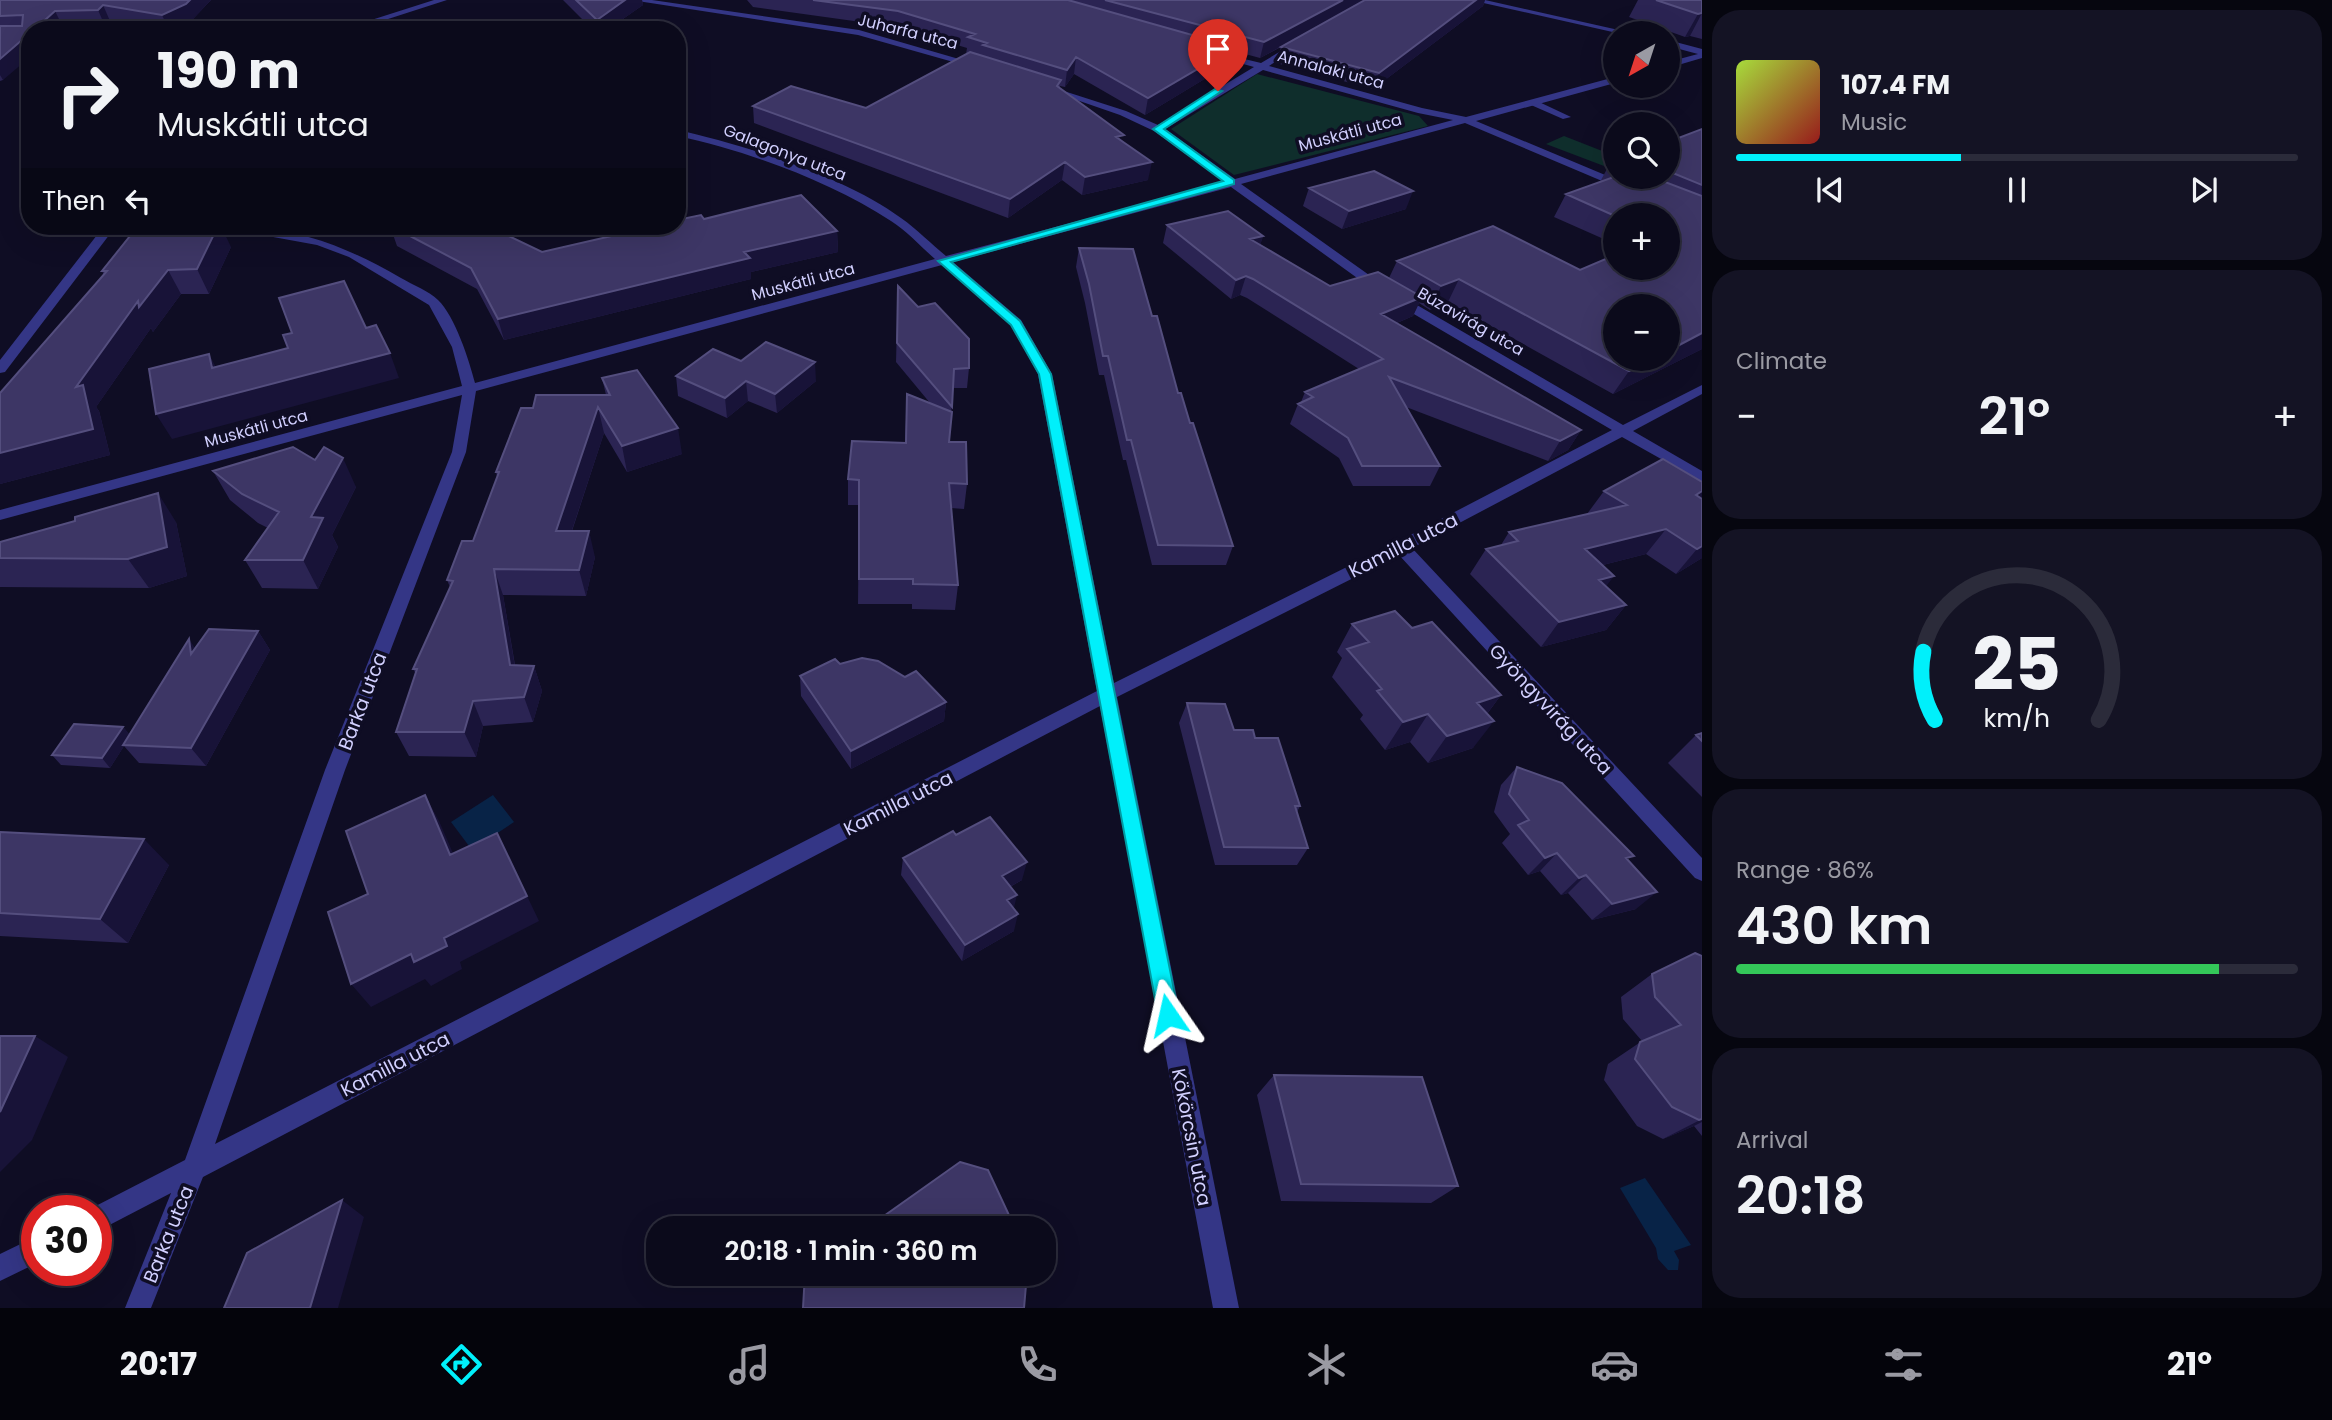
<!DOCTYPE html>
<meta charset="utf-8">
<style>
:root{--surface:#0b0a1b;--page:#141324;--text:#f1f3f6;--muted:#9a9aa3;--line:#2b2b3a;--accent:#00f0fb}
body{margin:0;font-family:Poppins,sans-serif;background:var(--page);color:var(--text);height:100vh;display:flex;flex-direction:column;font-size:26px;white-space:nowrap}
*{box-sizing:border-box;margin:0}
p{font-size:23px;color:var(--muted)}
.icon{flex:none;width:38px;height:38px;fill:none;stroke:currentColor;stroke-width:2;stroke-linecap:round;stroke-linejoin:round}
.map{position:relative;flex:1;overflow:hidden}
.side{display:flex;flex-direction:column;gap:10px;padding:10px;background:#06060f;width:630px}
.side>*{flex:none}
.hud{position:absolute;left:21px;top:21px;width:665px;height:214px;border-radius:28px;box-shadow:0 7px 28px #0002,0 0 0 2px var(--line);background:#0b0a1b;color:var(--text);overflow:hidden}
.needle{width:46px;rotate:219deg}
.buttons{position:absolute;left:1603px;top:21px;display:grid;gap:14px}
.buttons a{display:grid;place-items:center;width:77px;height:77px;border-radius:50%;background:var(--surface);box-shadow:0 7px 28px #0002,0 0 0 2px var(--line);font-size:35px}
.speed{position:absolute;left:21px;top:1195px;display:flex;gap:14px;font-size:35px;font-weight:700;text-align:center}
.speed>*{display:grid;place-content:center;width:91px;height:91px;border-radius:50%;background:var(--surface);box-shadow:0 7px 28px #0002,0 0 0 2px var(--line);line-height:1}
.speed .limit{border:10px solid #d22;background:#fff;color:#111}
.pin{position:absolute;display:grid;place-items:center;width:60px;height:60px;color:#fff;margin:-72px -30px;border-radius:50% 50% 50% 0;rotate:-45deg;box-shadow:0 0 7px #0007}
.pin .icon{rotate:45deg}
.me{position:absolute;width:77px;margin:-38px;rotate:349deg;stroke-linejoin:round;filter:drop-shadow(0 0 5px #0008)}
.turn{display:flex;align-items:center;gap:24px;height:147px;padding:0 21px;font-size:32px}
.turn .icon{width:91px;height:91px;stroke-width:2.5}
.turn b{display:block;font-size:49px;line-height:60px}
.then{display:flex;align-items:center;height:66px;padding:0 21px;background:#0003;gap:14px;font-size:26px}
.big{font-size:52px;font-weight:600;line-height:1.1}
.side .tile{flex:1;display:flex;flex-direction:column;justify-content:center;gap:10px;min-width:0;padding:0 24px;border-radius:28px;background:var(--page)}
.side .dial{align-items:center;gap:0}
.dial svg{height:182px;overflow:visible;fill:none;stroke:var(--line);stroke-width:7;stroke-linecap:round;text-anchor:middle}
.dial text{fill:var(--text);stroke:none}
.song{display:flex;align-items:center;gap:21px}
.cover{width:84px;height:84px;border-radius:10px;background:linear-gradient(135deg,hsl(80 70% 55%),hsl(0 70% 35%))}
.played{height:7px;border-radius:4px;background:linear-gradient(90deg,var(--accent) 40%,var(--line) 40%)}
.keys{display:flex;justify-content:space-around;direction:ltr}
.heat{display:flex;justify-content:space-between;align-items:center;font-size:38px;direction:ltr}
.charge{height:10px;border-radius:5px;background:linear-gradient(90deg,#34c759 86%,var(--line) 0)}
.trip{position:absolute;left:646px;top:1216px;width:410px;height:70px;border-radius:28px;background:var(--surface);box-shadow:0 7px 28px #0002,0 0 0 2px var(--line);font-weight:600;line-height:70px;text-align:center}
.menu{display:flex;height:112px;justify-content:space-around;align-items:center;background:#04040b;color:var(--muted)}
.menu .icon{width:49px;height:49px}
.menu .selected{color:var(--accent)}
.menu b{font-size:32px;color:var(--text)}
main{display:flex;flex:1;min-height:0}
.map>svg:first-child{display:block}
.green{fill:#0f2e2c}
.water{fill:#082347}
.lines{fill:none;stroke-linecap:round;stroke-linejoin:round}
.lane{fill:#343686;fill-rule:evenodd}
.street{fill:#343686;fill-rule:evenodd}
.wall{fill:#2b2453}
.shaded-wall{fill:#181338}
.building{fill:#3d3665;stroke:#544e7e;stroke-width:2}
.route{fill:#00f0fb;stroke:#009ca3;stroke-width:2}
.labels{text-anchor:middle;stroke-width:7;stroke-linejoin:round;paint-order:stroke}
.far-street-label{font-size:16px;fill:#d2d0ff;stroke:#0f0d24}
.street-label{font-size:19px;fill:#d2d0ff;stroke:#0f0d24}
</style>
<main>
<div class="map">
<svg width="1702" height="1308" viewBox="0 0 1702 1308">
<rect width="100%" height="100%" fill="#0f0d24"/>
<!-- green -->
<path class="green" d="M1257 74 1419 116 1428 126 1234 175 1171 129Z
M1564 136 1615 156V161L1604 166 1546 144Z"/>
<!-- water -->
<path class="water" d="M493 795 514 822 472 850 451 822Z
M1645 1178 1691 1245 1674 1251 1679 1260 1678 1270H1668L1658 1259 1656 1248 1620 1188Z"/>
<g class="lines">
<!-- lane -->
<path class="lane" d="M1531 101H1537L1571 117 1563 119 1531 105Z"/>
<!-- street -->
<path class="street" d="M434 0H447L354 30H340Z
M631 0H652L859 30 983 66 978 69 858 35Z
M1470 0H1485L1632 33H1617Z
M1668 40 1702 49V58L1668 68V62L1698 54 1668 46Z
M1296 42 1303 44 1269 66 1422 108 1466 117 1615 77V83L1476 121 1629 185V189H1621L1465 123 1241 184 1386 287 1623 425 1702 385V394L1633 431 1702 471V482L1622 437 1412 548 1702 858V881L1695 878 1399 555 1117 697 1239 1308H1213L1100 706 203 1177 151 1308H125L171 1193 96 1232V1211H86L185 1160 325 770 452 452 462 395 0 520V510L462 386 452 347 429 305 349 257 317 245 230 229 225 226C294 226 342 244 401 278 413 285 429 291 438 300 455 316 469 360 475 383L935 259C921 247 907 231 891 221 830 181 748 151 677 136V130C743 144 848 178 901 218 917 229 931 244 946 256L1225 182 1154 131 1120 115 1042 88V84L1126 111 1158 125 1254 67 1207 54V50L1261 63ZM1263 70 1418 113 1453 120 1235 179 1165 129ZM1231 187 1378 293 1612 430 1395 543 1114 683 1052 374 1021 320 953 262ZM942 265 1011 325 1038 374 1097 691 215 1144 345 770 466 452 476 391Z
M104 226H116L5 372 0 373V360Z
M37 1236V1263L0 1281V1254Z"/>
</g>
<!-- wall -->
<path class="wall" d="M0 0H211L192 20 171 30 110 21 105 26 63 27 60 30H30L3 80 0 81Z
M563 0H642L643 5 607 30H593Z
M747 0H1485L1483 6 1373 89 1276 63 1281 47 1260 58 1234 51 1231 63 1145 115 1074 74 1065 87 1060 86V88L1123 141 1148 180 1082 195 1062 180 1008 218 754 123 753 106 866 108 966 54 967 48 897 27 753 7Z
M1638 0H1702V39L1690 36 1685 37 1629 17Z
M1702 129V349L1613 394 1448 302 1430 310 1419 303 1413 316 1397 323 1581 430 1568 450 1548 461 1406 407 1440 466 1430 486H1353L1339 458 1290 424 1298 404 1301 402 1305 392 1359 369 1247 298 1240 295 1231 299 1163 243 1167 225 1263 236 1260 245 1330 286 1389 278 1397 261 1580 270 1668 268V215H1615V244L1554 217 1566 194 1600 182 1609 165 1615 177H1668V142Z
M1309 188 1406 209 1342 229 1303 206Z
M704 219 837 231 838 252 751 272V279L504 340 477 289 397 246 390 226 542 252Z
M231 247 209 294H181L153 332 151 328 96 407 99 411 110 455 0 484V393L104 275 102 271Z
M1079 248 1152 316 1178 393 1190 423 1233 546 1226 565H1152L1126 460H1123L1104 375H1099L1085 303 1076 267Z
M898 286 969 368 967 388H953L949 442 967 484 964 509 951 508 958 585 955 610 912 609V604H858L859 505H848V479L905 443 907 394 930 403 896 362Z
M741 361 816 381 777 413 748 401 727 418 678 396 676 376Z
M602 378 682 454 627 472 604 433 572 531 595 557 586 596 503 595 515 665 534 666 542 691 533 722 483 726 476 757 409 756 396 732 416 674 413 669 450 587 447 580 473 541 497 477 496 472 533 408 606 395Z
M315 460 356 487 332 535 338 547 318 589 262 588 245 560 268 528 258 523 230 500 213 471Z
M1604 491 1701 498 1702 558 1676 574 1646 554 1603 565 1606 586 1626 605 1606 630 1541 647 1470 574 1486 549 1501 545 1509 532 1587 514Z
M176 522 187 576 149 588 0 587V542Z
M1352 624 1412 628 1501 695 1487 714 1473 748 1428 763 1410 742 1385 750 1360 719 1363 715 1332 677 1342 658 1337 652Z
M258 631 270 650 206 766 139 763 124 746 110 768 61 765 52 755 123 727 129 734 195 649Z
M840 664 905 677 946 702 944 721 851 769 801 696 800 676Z
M1187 703 1234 730 1255 738 1300 806 1297 812 1308 848 1297 865H1215L1179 723Z
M1702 733V797L1668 763 1696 735Z
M1517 767 1629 861 1636 909 1592 920 1568 893 1561 895 1540 871 1528 875 1502 843 1510 834 1494 812 1501 785Z
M0 832 169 865 128 943 0 936Z
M956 835 1022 880 1010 887 1014 908V931L962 961 901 875 903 858Z
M1702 956V1136L1694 1126 1663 1139 1637 1126 1604 1080 1608 1064 1642 1041 1623 1019 1621 997 1652 974Z
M1274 1075 1458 1186 1431 1203 1281 1201 1257 1095Z"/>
<!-- shaded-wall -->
<path class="shaded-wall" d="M190 0H211L192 20 169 30 162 15Z
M625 0H642L643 5 607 30H598L597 20Z
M1343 0H1366L1260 58 1264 42Z
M1476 0H1485L1483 6 1373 89 1379 73Z
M103 5 110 21 105 26 98 10Z
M55 11 63 27 60 30H34Z
M1702 13 1690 36 1685 37 1698 14Z
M30 33V57L3 80 0 75V59Z
M1235 47 1231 63 1145 115 1148 98Z
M1076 57 1074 74 1065 87 1067 70Z
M1065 162 1062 180 1008 218 1010 199Z
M1152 162 1148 180 1082 195 1085 177Z
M1413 191 1406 209 1342 229 1349 211Z
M218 226H221L231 247 209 294 197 269Z
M837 231 838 252 751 272V279L504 340 498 319 744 252Z
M1263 236 1257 255 1250 239Z
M168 270 181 294 153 332 151 328 96 407 99 411 110 455 0 484V453L138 301Z
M1246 276 1240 295 1231 299 1236 280Z
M1459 279 1448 302 1430 310 1441 286Z
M1422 297 1413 316 1373 333 1381 314Z
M1702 333V349L1613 394 1629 371 1652 359H1668V351Z
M390 353 399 378 172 439 156 414Z
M209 354 222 379 212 368Z
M815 362 816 381 777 413 775 394Z
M746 381 748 401 727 418 725 398Z
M598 407 604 433 563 557 556 531Z
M678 428 682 454 627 472 622 446Z
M1581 430 1568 450 1548 461 1560 441Z
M343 458 356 487 332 535 338 547 318 589 303 560 311 517Z
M1702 491V497L1690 512 1696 495Z
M158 493 176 522 187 576 149 588 128 559Z
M1666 529 1646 554 1567 574 1585 549Z
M589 531 595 557 586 596 579 570Z
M1702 546V558L1676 574 1697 549Z
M494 569 503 595 519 691 510 665Z
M1614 576 1595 601 1599 580Z
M1626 605 1606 630 1541 647 1559 622Z
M258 631 270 650 206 766 191 748Z
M189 639 202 659 191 654Z
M534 666 542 691 533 722 524 697Z
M1501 695 1480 723 1477 703Z
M473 701 483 726 476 757 464 732Z
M946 702 944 721 851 769V751Z
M1428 714 1410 742 1385 750 1403 722Z
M1494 721 1473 748 1428 763 1447 736Z
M123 727 131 736 123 745 124 746 110 768 102 758Z
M425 795 439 821 465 881 450 855Z
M497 833 539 921 460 962 462 969 431 986 425 979 371 1007 351 984Z
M144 839 169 865 128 943 100 919Z
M1557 853 1540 871 1528 875 1545 858Z
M1027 862 1022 880 998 893 1002 876Z
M1586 875 1568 893 1561 895 1579 878Z
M1657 892 1636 909 1592 920 1612 904Z
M1017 895 1013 912 1007 900Z
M1018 914 1014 931 962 961 965 945Z
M35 1036 68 1057 32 1140 0 1172V1112Z
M1702 1119V1122L1694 1126 1663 1139Z
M342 1200 364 1217 338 1308H310Z"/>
<!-- building -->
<path class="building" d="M0 0H190L186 4 162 15 103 5 98 10 55 11 34 30H30V33L0 59V26H22L23 15 0 16Z
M576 0H625L597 20Z
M813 0H1068L1235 47 1148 98 1076 57 1067 70 983 45 987 43 968 37 975 34 898 11Z
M1105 0H1343L1264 42Z
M1365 0H1476L1379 73 1281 47Z
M1656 0H1702V13L1698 14Z
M970 52 1061 80 1057 86 1124 135 1116 137 1152 162 1085 177 1065 162 1010 199 753 106 791 86 866 108Z
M1702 129V185L1668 171V142Z
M1615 163V177H1652L1702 196V333L1668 351V306H1615V359H1652L1629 371 1459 279 1441 286 1397 261 1493 226 1580 270 1615 255V268H1668V215L1615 216 1566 194 1614 177 1609 165Z
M1374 171 1413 191 1349 211 1309 188Z
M801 195 837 231 744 252 750 258 498 319 471 268 391 226H488L542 252 655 226H677V220L701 215 704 219Z
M1228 211 1263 236 1250 239 1330 286 1378 272 1422 297 1381 314 1581 430 1560 441 1389 377 1440 466H1362L1348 438 1298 404 1313 397 1305 392 1383 359 1253 279 1246 276 1236 280 1167 225Z
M138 226H218L197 269 168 270 139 307 138 301 76 387 83 385 93 429 0 453V393L107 271H102Z
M1079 248 1133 249 1152 316H1157L1178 393H1181L1190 423H1193L1233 546 1158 545 1131 440H1127L1108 356H1103L1089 284Z
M344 281 366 328 376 325 390 353 156 414 149 369 209 354 212 368 288 348 283 335 292 333 279 298Z
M898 286 918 307 935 303 969 339V368L954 369 952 407 897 343Z
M766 342 815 362 775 394 746 381 725 398 676 376 713 349 741 361Z
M637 370 678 428 622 446 598 407 556 531H589L579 570 494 569 510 665 534 666 524 697 473 701 464 732H396L417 669H413L453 581 447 580 462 541H473L499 472H496L521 408H533L536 395H610L602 378Z
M907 394 952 412 949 442H966L967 484 949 483 958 585 913 584V579H859V480L848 479 852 441 906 443Z
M293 447 315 460 324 447 343 458 311 517 323 518 303 560H245L279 512 242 494 213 471Z
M1663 459 1702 482V491L1696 495 1702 499V546L1697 549 1666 529 1585 549 1614 576 1599 580 1626 605 1559 622 1486 549 1518 541 1509 532 1627 505 1604 491Z
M158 493 167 547 128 559 0 558V542L75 521V517Z
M1395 611 1412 628 1432 622 1501 695 1477 703 1494 721 1447 736 1428 714 1403 722 1377 691 1382 689 1347 649 1369 642 1352 624Z
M209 629 258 631 191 748 123 745 189 639 191 654Z
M862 658 878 661 905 677 916 671 946 702 851 751 800 676 835 659 840 664Z
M1187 703 1225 704 1234 730H1253L1255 738H1278L1300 806H1295L1308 848 1224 847Z
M74 724 123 727 102 758 52 755Z
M1702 733V741L1696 735Z
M1517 767 1562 783 1634 856 1626 858 1657 892 1612 904 1586 875 1579 878 1557 853 1545 858 1518 825 1529 820 1509 794Z
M425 795 450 855 497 833 527 896 444 938 447 946 414 962 411 954 351 984 328 912 368 894 346 831Z
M990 817 1027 862 1002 876 1017 895 1007 900 1018 914 965 945 903 858 953 831 956 835Z
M0 832 144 839 100 919 0 913Z
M1695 953 1702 956V1119L1699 1120 1672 1107 1635 1059 1640 1042 1681 1025 1655 997 1652 974Z
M0 1036H35L0 1112Z
M1274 1075 1422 1077 1458 1186 1301 1184Z
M960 1162 988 1170 1015 1228H867Z
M342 1200 310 1308H224L247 1253Z
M805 1274H1023L1026 1285 1024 1308H803Z"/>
<!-- route -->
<path class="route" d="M1215 89 1222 91 1164 129 1234 180V184L951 262 1020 321 1051 374 1179 1015 1176 1022 1168 1025 1161 1022 1158 1015 1039 374 1011 325 938 261 1223 181 1153 129Z"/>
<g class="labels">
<!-- far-street labels -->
<g class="far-street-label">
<text transform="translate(908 31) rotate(14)" y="6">Juharfa utca</text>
<text transform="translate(1331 69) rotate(15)" y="6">Annalaki utca</text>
<text transform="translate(1350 132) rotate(-15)" y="6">Muskátli utca</text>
<text transform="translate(785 152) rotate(21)" y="6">Galagonya utca</text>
<text transform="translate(803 281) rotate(-15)" y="6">Muskátli utca</text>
<text transform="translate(1471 321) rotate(30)" y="6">Búzavirág utca</text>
<text transform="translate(256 428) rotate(-15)" y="6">Muskátli utca</text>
</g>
<!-- street labels -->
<g class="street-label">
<text transform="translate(1403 545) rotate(-27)" y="7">Kamilla utca</text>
<text transform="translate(362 701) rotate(-69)" y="7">Barka utca</text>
<text transform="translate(1551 709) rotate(47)" y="7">Gyöngyvirág utca</text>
<text transform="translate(898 803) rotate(-27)" y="7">Kamilla utca</text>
<text transform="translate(395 1064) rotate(-27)" y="7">Kamilla utca</text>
<text transform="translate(1192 1137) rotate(79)" y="7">Kökörcsin utca</text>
<text transform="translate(168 1234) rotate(-68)" y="7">Barka utca</text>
</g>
</g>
</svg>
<div class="buttons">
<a><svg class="needle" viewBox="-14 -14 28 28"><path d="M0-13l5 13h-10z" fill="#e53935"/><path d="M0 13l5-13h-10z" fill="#9a9aa3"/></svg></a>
<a><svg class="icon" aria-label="search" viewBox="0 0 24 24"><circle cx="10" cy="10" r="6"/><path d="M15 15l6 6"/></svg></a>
<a>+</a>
<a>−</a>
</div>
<div class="speed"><div class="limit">30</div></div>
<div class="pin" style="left:1218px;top:91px;background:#d93025"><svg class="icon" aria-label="arrive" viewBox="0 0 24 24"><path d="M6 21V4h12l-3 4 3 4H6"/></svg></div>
<svg class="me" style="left:1168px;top:1015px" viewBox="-20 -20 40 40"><path d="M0-17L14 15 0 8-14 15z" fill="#00f0fb" stroke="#fff" stroke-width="4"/></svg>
<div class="trip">20:18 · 1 min · 360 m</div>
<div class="hud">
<div class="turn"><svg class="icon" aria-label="right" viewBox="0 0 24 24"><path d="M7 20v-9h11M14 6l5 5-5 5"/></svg><div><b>190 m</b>Muskátli utca</div></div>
<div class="then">Then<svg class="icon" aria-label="left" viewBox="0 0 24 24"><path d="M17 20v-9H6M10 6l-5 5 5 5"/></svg></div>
</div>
</div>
<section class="side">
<div class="tile">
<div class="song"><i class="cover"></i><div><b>107.4 FM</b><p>Music</p></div></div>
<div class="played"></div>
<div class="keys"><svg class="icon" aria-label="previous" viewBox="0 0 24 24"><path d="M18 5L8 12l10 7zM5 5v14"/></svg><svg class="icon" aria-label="pause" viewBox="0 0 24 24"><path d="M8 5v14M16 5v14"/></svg><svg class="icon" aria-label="next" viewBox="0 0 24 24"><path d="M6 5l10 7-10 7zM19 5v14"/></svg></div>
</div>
<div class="tile"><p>Climate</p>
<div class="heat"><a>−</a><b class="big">21°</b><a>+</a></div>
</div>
<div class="tile dial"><svg viewBox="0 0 100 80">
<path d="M14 69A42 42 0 1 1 86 69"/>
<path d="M14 69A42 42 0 0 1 9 39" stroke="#00f0fb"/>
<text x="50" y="56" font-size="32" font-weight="700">25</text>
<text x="50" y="72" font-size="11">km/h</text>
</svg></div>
<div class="tile"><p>Range · 86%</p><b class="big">430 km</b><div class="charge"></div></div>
<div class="tile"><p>Arrival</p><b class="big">20:18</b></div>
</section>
</main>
<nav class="menu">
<b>20:17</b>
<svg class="icon selected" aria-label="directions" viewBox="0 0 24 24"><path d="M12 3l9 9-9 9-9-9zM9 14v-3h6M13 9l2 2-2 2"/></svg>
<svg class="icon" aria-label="music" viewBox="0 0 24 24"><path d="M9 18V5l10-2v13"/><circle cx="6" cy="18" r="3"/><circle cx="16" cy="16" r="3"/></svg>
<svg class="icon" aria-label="phone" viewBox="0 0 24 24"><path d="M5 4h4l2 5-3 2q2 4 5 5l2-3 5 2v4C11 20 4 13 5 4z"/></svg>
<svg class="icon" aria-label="climate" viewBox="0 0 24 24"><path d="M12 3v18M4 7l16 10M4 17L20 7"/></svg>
<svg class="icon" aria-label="car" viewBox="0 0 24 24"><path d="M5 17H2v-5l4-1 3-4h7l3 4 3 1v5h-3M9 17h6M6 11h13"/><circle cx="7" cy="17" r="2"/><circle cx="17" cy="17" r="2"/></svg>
<svg class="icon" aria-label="filters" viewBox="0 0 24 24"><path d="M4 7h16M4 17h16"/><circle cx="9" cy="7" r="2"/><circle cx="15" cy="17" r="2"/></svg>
<b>21°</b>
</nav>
